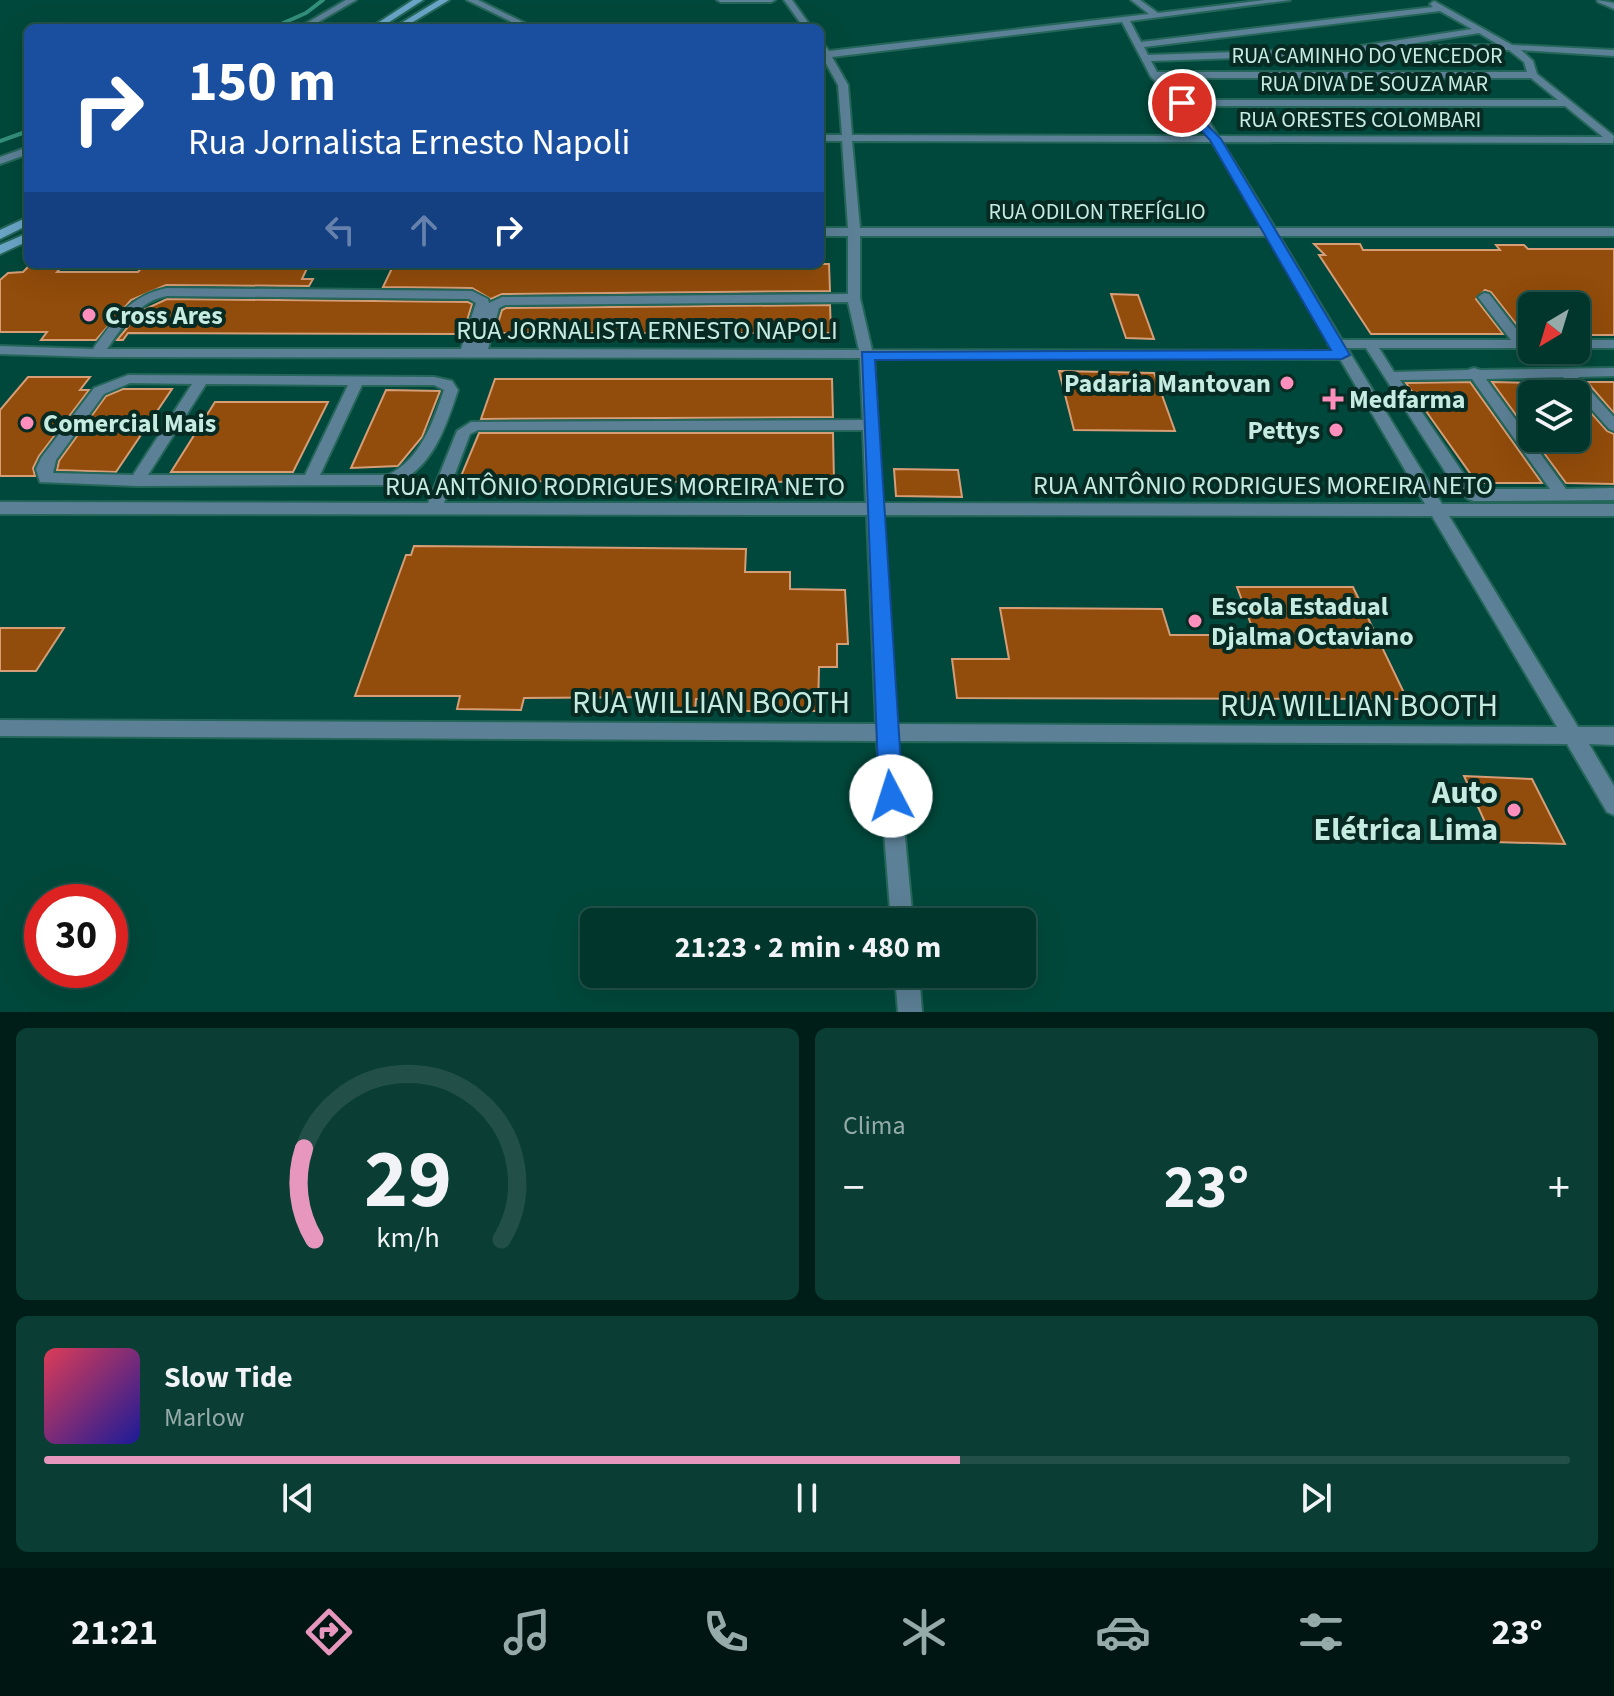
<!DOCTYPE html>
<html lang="pt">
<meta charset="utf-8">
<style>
:root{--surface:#00362c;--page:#0a3e34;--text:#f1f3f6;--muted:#95aba9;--line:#225048;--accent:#e797bd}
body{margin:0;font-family:"Source Sans 3",sans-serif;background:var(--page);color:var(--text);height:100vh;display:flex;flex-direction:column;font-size:30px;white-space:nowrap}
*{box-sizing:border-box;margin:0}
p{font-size:26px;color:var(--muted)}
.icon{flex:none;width:44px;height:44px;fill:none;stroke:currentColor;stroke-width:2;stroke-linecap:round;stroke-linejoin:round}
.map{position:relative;height:1012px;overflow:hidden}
.sheet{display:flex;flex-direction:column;gap:16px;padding:16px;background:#001e18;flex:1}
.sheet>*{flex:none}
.top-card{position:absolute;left:24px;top:24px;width:800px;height:244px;border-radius:12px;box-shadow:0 8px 32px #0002,0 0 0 2px var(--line);background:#1a4fa0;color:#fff;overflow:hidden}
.needle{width:52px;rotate:218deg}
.fabs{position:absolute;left:1518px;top:292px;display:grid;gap:16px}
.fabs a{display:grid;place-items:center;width:72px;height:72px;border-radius:12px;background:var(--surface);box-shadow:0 8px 32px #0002,0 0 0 2px var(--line);font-size:40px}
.speed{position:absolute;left:24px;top:884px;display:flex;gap:16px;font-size:40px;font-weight:700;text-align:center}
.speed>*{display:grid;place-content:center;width:104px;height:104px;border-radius:50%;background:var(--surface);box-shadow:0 8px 32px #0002,0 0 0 2px var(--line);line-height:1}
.speed .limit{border:12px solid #d22;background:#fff;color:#111}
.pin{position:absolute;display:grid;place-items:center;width:68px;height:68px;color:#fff;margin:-34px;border:4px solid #fff;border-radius:50%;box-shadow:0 2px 8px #0007}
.me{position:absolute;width:88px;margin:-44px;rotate:355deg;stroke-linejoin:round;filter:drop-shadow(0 0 6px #0008)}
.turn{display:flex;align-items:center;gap:28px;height:168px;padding:0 32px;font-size:36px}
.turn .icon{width:104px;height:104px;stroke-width:2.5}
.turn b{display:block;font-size:56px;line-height:68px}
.lanes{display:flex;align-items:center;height:76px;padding:0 32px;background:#0003;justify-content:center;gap:40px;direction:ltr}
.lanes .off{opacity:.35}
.big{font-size:60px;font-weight:700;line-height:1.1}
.sheet .widget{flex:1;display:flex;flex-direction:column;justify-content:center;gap:12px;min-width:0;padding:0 28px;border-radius:12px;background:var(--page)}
.sheet .dial{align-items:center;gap:0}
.dial svg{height:208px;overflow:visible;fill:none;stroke:var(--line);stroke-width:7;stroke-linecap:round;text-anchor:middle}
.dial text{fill:var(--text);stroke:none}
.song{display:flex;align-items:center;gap:24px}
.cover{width:96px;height:96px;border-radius:12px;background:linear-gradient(135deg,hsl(350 70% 55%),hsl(240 70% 35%))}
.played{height:8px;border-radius:4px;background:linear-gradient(90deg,var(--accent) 60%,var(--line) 60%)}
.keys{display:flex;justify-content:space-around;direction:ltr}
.heat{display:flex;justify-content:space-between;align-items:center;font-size:44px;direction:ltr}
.sheet .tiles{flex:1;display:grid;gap:16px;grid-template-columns:1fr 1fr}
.widget:last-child{grid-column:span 2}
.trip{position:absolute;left:580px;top:908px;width:456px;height:80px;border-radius:12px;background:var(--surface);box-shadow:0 8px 32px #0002,0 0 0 2px var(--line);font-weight:700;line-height:80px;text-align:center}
.tabs{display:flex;height:128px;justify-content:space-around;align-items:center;background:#001612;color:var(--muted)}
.tabs .icon{width:56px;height:56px}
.tabs .current{color:var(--accent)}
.tabs b{font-size:36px;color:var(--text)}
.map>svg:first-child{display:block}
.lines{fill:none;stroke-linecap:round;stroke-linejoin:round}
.stream{stroke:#32907b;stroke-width:4}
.building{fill:#924c0b;stroke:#d69d77;stroke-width:2}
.street-casing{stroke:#246659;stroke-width:4}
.secondary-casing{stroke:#246659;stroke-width:4}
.street{fill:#5c8096;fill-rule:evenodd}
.secondary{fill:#6aa5c7;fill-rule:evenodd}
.route{fill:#1a73e8;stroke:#114b97;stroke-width:2}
.poi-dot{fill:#fe8ebc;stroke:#072a22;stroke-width:3}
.labels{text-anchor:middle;stroke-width:8;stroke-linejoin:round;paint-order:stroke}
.far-street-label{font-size:22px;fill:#c6ece1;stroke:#072a22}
.poi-label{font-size:26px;font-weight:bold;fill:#c6ece1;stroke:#072a22;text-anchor:start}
.street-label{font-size:26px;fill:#c6ece1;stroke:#072a22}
.near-street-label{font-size:32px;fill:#c6ece1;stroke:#072a22}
.near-poi-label{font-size:32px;font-weight:bold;fill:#c6ece1;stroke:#072a22;text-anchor:end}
</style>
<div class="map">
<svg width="1614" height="1012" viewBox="0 0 1614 1012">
<rect width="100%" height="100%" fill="#00483b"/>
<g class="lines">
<!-- stream -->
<path class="stream" d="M272 28 306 13 323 0
M0 141 28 131"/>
</g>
<!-- building -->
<path class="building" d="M1314 244H1360L1363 250H1500L1496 245H1524L1528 249H1614V335H1576V306H1532V334H1524L1491 292 1485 290 1476 299 1503 334H1371L1319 255H1325Z
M31 264H64L57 272H138L145 264H309L302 279H313L309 286 166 285 131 300 96 340H41L47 332H0V280L8 273 23 272Z
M394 264H829L830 291 502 294 491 299 472 288 383 287Z
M1111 294 1138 295 1154 339 1126 338Z
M167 299 468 302 472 304 463 334 128 333 123 340H117L141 311Z
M830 305 831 333H495L502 310 506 308Z
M1059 371 1154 373 1175 431 1074 430Z
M28 377H90L80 390H89L39 456 33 468 35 476H0V410Z
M495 379H832L833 417 481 419Z
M1470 382 1542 483H1477L1406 383Z
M1492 382 1532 383V437Z
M1587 382H1614V413Z
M123 389H172L116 472 57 470 59 461 106 396Z
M386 390 440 391 422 437 398 466 351 468Z
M1576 396 1607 431 1614 434V484L1566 483 1533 438H1576Z
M215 402H328L293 472H171Z
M479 433H833L834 482 459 481Z
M894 469 958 470 962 497 896 496Z
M414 546 746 549 745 572H790V589L845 590 848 644H837V667H819L818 711H738V698L696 699 695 711 651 710 653 697 524 698 521 710 457 709 460 696H355L406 555H411Z
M1237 587H1353L1407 699 957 698 952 659H1009L1000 608 1162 609 1170 635H1255Z
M0 628H64L36 671H0Z
M1464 776 1532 779 1565 844 1494 842Z"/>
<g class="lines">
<defs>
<path id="street" d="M346 0H356L308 28H298Z
M467 0H478L535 28H524Z
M717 0H775L771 2H721Z
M784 0H792L812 28H804Z
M1131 0H1140L1158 13 1265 0H1290L1130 21 1141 42 1433 7 1430 4 1434 1 1512 45 1614 50V56L1521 50 1533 61 1537 74 1614 136 1613 143 1222 142 1275 228H1614V236H1279L1342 340H1511L1478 297 1484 293 1489 294 1525 340H1532V348H1379L1394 372 1468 370 1474 368 1480 370 1614 368V376L1578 377 1614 417V431L1609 429 1563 377 1486 379 1566 489 1614 488V500L1474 501 1468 499 1453 484 1366 348H1347L1442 504H1614V516H1449L1578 727H1614V745L1589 744 1614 786V815L1607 812 1567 744 896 741 913 922H891L877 741 0 736V720L876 724 867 515 0 514V502L428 503 457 431 471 422 863 420 860 358 97 357 0 354V346L93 349C114 320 130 295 167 288L472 291 488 299 489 303 502 297 848 294V236H820V228H848L842 141H820V135H842L838 85 823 58 820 57V40L829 51 1149 14ZM1440 11 1472 29 1347 48 1148 55 1144 47ZM1122 22 1151 77 1202 127 1208 136 852 135 848 85 832 57ZM1479 33 1499 45 1409 46 1404 49 1409 52 1509 50 1524 62 1527 72H1157L1151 61 1347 54ZM1162 78H1531L1558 100H1186ZM1192 106H1565L1603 137 1218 136 1210 123ZM852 141 1212 142 1263 228H860ZM860 236H1267L1330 342 1328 344 1335 351 872 350 860 298ZM167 296 469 299 476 303 461 349H107C123 326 138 301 167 296ZM848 302 859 350 488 349 499 308 505 305ZM874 358 1340 359 1425 504 882 503ZM1472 379 1550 489H1478L1465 476 1400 380ZM478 430H863L866 503H444L470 434ZM883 515 1432 516 1557 727 895 724Z
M1597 0 1614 3V9L1598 2Z
M28 147V154L0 164V157Z
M1576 340H1614V348H1576Z
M128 375 434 377 452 381 458 390C446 427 431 473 390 485L137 486 40 482 36 469 41 458 94 388ZM130 383 192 384 133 475 53 473 56 460 104 394ZM206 384 348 385 305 475H148ZM362 385H434L444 390C433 422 421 459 388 475H320Z
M895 974H919L922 1012H898Z"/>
<path id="secondary" d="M413 0H423L380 28H370Z
M439 0H449L403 28H393Z
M28 217V225L0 239V230Z
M28 233V241L0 254V245Z"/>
</defs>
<!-- street casing -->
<use href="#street" class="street-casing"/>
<!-- secondary casing -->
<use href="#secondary" class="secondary-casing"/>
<!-- street -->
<use href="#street" class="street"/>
<!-- secondary -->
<use href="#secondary" class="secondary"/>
</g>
<!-- route -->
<path class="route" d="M1182 99 1221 139 1350 355 1342 359 875 360 903 796 899 803 891 806 883 803 879 796 862 352 1331 350 1210 140 1176 103Z"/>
<!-- markers -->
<g class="poi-dot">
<circle cx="89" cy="315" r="8"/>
<circle cx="1287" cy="383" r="8"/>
<path d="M1329 387h8v8h8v8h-8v8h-8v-8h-8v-8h8z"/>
<circle cx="27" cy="423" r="8"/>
<circle cx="1336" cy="430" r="8"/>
<circle cx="1195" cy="621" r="8"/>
<circle cx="1514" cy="810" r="8"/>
</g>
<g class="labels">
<!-- far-street labels -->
<g class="far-street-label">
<text x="1367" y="63">RUA CAMINHO DO VENCEDOR</text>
<text x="1374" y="91">RUA DIVA DE SOUZA MAR</text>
<text x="1360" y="127">RUA ORESTES COLOMBARI</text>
<text x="1097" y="219">RUA ODILON TREFÍGLIO</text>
</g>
<!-- poi labels -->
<g class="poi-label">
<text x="105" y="324">Cross Ares</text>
<text x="1271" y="392" text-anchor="end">Padaria Mantovan</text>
<text x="1349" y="408">Medfarma</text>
<text x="43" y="432">Comercial Mais</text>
<text x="1320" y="439" text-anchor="end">Pettys</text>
<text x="1211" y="615">Escola Estadual<tspan x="1211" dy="30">Djalma Octaviano</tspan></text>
</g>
<!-- street labels -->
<g class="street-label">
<text x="647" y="339">RUA JORNALISTA ERNESTO NAPOLI</text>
<text x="1263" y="494">RUA ANTÔNIO RODRIGUES MOREIRA NETO</text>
<text x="615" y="495">RUA ANTÔNIO RODRIGUES MOREIRA NETO</text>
</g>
<!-- near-street labels -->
<g class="near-street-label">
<text x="711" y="713">RUA WILLIAN BOOTH</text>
<text x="1359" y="716">RUA WILLIAN BOOTH</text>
</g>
<!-- near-poi labels -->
<g class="near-poi-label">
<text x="1498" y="803">Auto<tspan x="1498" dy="37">Elétrica Lima</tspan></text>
</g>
</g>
</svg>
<div class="fabs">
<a><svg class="needle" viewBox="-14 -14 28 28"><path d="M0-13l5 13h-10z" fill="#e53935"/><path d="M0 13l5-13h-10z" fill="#95aba9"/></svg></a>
<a><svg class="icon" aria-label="layers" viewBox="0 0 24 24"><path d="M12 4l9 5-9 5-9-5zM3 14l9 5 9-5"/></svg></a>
</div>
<div class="speed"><div class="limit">30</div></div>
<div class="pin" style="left:1182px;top:103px;background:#d93025"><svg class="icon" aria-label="arrive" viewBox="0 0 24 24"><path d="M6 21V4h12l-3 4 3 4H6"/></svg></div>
<svg class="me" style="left:891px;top:796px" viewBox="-20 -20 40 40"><circle r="19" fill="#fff"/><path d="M0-13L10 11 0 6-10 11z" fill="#1a73e8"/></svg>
<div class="trip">21:23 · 2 min · 480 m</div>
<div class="top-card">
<div class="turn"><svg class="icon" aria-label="right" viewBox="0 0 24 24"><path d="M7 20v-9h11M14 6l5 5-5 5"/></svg><div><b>150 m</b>Rua Jornalista Ernesto Napoli</div></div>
<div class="lanes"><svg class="icon off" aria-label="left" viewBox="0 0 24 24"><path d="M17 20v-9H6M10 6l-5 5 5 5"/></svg><svg class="icon off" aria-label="ahead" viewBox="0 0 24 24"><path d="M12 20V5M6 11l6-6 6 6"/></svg><svg class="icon" aria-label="right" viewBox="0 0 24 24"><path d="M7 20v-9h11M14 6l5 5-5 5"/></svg></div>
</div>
</div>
<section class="sheet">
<div class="tiles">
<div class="widget dial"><svg viewBox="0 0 100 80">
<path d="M14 69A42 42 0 1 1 86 69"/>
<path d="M14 69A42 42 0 0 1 10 34" stroke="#e797bd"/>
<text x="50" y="56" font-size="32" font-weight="700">29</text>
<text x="50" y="72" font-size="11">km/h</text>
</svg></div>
<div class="widget"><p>Clima</p>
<div class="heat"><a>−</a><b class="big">23°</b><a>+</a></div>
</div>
<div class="widget">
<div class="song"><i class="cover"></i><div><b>Slow Tide</b><p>Marlow</p></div></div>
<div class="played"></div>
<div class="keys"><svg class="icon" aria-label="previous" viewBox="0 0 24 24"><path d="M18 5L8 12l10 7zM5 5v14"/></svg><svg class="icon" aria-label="pause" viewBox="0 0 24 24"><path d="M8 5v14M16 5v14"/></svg><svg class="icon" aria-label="next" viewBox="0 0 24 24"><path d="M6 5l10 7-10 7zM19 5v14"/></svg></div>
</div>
</div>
</section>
<nav class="tabs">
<b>21:21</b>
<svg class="icon current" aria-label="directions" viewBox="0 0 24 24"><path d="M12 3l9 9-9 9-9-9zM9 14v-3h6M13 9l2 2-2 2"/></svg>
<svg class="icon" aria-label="music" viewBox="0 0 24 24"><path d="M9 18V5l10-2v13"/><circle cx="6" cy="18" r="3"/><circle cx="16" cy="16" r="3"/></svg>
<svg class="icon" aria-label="phone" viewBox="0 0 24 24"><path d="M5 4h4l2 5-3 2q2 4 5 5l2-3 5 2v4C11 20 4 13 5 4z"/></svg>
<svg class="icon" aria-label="climate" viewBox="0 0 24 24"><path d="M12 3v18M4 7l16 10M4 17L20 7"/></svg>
<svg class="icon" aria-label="car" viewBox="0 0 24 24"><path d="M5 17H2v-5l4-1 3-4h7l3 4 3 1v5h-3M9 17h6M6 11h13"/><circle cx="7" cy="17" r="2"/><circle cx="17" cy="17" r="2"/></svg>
<svg class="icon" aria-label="filters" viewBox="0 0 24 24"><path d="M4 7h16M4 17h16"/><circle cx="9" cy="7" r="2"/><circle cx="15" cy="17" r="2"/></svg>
<b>23°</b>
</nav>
